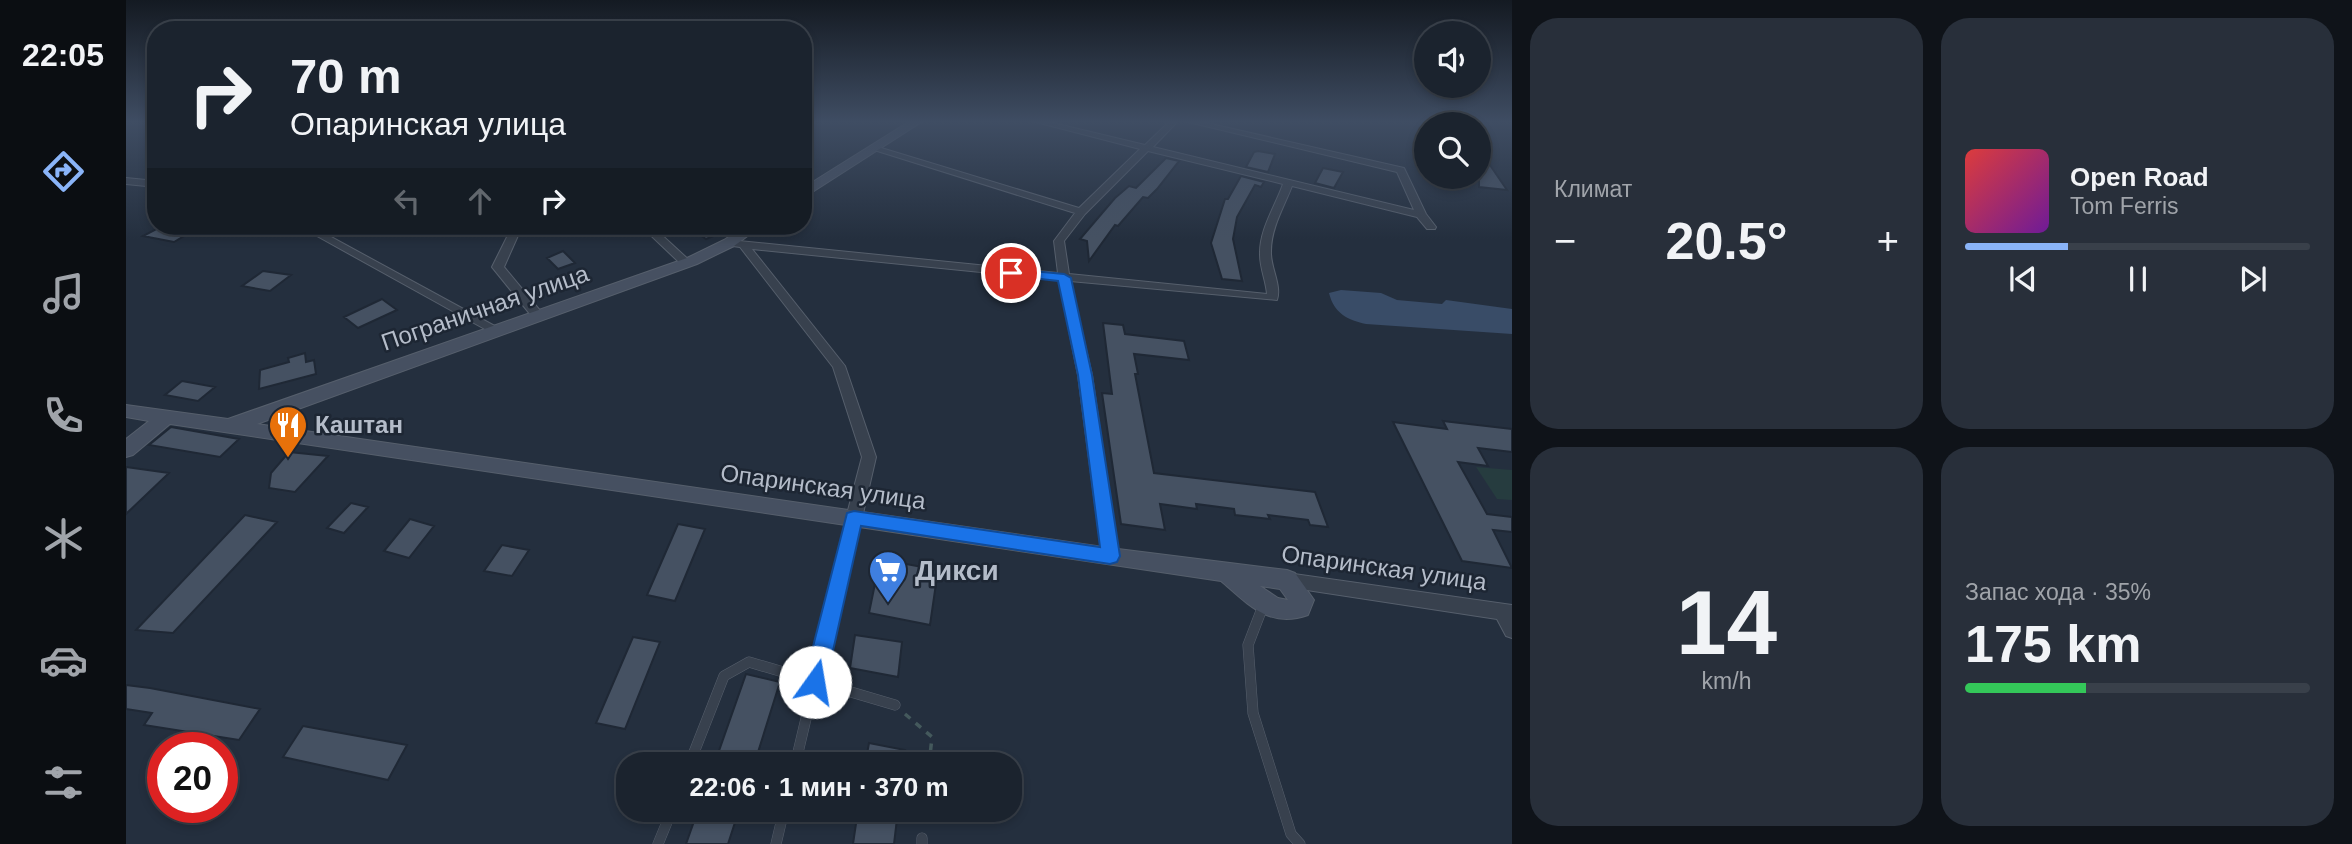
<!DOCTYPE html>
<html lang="ru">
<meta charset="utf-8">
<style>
:root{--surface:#1b232e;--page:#282f3a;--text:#f1f3f6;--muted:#a0a4aa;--line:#39404a;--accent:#8ab4f8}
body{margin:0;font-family:Helvetica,sans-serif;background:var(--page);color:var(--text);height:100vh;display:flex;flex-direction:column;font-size:26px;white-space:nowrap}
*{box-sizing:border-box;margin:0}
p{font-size:23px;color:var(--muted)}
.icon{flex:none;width:38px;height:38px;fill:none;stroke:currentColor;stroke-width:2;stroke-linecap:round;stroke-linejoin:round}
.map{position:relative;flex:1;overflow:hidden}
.sheet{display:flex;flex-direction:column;gap:18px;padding:18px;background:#0f1319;width:840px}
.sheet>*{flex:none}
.banner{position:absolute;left:21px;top:21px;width:665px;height:214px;border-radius:28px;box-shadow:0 4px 10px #0003,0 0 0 2px var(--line);background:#1b232e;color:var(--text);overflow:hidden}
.fabs{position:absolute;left:1288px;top:21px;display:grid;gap:14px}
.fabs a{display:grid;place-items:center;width:77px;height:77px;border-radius:50%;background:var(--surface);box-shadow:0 4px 10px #0003,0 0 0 2px var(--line);font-size:35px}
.speed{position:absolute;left:21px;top:732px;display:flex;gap:14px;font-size:35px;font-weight:700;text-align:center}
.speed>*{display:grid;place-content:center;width:91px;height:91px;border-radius:50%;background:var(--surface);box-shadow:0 4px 10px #0003,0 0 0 2px var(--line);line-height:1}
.speed .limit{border:10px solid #d22;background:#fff;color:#111}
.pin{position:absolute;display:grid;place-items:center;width:60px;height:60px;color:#fff;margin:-30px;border:4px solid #fff;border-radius:50%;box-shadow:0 2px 7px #0007}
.me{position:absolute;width:77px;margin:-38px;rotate:13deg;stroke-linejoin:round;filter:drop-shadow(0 0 5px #0008)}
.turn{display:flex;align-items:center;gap:24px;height:147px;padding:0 28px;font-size:32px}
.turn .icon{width:91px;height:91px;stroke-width:2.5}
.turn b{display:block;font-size:49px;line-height:60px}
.lanes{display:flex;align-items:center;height:66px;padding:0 28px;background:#0003;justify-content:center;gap:35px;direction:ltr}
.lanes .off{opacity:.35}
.big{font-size:52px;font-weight:800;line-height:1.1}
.sheet .widget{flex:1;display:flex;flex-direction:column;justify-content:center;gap:10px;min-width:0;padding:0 24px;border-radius:28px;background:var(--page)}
.sheet .dial{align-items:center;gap:0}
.dial b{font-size:91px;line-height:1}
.song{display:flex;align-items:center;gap:21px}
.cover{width:84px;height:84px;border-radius:10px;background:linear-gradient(135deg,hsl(0 70% 55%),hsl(280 70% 35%))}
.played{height:7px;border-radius:4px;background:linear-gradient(90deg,var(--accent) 30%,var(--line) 30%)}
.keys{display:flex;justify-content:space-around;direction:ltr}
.heat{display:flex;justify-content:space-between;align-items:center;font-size:38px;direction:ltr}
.charge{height:10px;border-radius:5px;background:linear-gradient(90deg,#34c759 35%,var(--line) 0)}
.sheet .tiles{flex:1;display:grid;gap:18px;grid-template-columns:repeat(2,1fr)}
.trip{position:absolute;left:490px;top:752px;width:406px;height:70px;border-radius:28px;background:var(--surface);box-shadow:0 4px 10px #0003,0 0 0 2px var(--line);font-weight:800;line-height:70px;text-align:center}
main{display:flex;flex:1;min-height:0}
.menu{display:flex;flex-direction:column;width:126px;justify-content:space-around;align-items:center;background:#0b0e12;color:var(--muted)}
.menu .icon{width:49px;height:49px}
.menu .selected{color:var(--accent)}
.menu b{font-size:32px;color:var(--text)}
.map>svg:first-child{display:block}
.green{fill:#263c3f}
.water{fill:#394c67}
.building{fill:#455162;stroke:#1f2835;stroke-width:2}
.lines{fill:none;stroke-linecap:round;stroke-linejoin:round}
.lane-far1-casing{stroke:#565f6c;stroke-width:10}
.lane-casing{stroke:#565f6c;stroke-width:11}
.street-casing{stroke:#565f6c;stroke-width:2}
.secondary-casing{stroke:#565f6c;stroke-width:2}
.path{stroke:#44595c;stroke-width:3.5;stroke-dasharray:7 7;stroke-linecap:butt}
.lane-far1{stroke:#38414e;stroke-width:8}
.lane{stroke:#38414e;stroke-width:10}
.street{fill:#38414e;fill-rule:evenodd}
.secondary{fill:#465061;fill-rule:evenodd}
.route{fill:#1a73e8;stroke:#114b97;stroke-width:2}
.labels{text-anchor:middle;stroke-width:5;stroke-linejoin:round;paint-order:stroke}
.street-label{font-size:24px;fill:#b4bcc9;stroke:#1d2633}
.poi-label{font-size:24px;font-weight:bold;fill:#b4bcc9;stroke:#1d2633;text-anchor:start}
.near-poi-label{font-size:28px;font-weight:bold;fill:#b4bcc9;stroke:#1d2633;text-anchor:start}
</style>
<main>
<nav class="menu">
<b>22:05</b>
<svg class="icon selected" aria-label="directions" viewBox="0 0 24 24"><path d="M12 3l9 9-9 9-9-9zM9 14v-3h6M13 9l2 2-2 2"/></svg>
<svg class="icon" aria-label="music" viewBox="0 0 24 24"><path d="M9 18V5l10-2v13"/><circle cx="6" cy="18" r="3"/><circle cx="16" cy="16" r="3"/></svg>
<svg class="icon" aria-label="phone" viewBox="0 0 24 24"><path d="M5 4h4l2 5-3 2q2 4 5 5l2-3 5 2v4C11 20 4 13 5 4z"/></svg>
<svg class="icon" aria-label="climate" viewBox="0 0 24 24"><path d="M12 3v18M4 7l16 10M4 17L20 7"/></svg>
<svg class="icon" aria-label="car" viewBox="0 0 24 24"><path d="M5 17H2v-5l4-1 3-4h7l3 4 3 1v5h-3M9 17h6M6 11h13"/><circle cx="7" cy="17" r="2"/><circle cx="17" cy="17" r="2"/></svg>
<svg class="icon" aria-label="filters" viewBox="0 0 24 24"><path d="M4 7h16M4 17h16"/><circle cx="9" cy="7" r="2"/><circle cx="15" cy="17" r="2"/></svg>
</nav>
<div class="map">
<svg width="1386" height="844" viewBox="0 0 1386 844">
<rect width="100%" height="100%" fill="#242f3e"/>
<!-- green -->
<path class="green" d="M1350 467 1386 470V500L1371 499Z"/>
<!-- water -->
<path class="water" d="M1215 290 1255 293 1271 300 1316 304 1320 300 1386 309V334L1240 324C1221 320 1208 313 1203 293Z"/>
<!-- building -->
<path class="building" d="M1353 149 1381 190 1353 187Z
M1132 151 1149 154 1142 172 1120 167 1128 152Z
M1040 158 1053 161 1031 189 1022 198 1017 197 992 226 989 225 963 261 961 241 954 239 989 198 1003 186 1010 188Z
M1197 168 1217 172 1208 188 1189 183Z
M1115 176 1138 182 1135 187 1129 185 1111 217 1107 239 1116 281 1096 279 1085 243 1099 199H1102Z
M36 226H44L68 230 48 242 17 236Z
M562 226H611L580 239Z
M437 251 449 263 432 269 421 258Z
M137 271 165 275 144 291 116 286Z
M256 299 271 310 232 328 218 317Z
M977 323 997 325 999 334 1058 341 1063 360 1008 354 1012 374H1009L1028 473 1189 492 1202 527 1184 525 1182 520 1142 515 1144 519 1109 515 1108 509 1070 504 1071 509 1034 504 1039 530 995 524 976 393 986 394Z
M179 353 180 362 188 360 190 374 133 389 134 370 163 362 162 358Z
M56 381 89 387 72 401 39 395Z
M1317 421 1386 429V452L1352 448 1362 466 1332 462 1361 514 1386 517V532L1367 530 1386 568 1336 561 1267 422 1321 429Z
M45 427 113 439 94 457 23 445Z
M163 452 202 456 169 492 143 488 145 473Z
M0 467 43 473 0 514Z
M225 503 242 507 218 533 201 528Z
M119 515 151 522 47 633 10 630Z
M284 519 308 526 283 558 258 551Z
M552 524 579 529 549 601 521 595Z
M376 545 403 550 386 576 358 571Z
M754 559 812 570 804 625 743 613Z
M729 635 776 642 772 677 724 668Z
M507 637 534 642 499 729 470 723Z
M620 674 654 682 628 765H588Z
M0 685 24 688 134 709 113 740 18 725 26 713 0 709Z
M177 726 281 745 262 780 157 757Z
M743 743 779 750 777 765H739Z
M572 810H613L602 844H560Z
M732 810H772L768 844H727Z"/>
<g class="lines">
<defs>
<path id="lane-far1" d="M710 594 728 518"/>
<path id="lane" d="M1137 606 1122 645 1127 713 1165 834 1174 844
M563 765 598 676 623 662 769 705
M669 765 710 592
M796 838V844
M532 844 546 810
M650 844 658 810"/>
<path id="street" d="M906 121H919L1019 145 1044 121H1052L1027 147 1288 210 1271 172 1058 121H1072L1278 168 1300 214 1310 227 1309 229H1301L1291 217 1166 186C1158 207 1145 228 1145 251 1144 267 1156 285 1151 300L944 281 966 375 992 557 990 562 984 564 978 562 976 557 952 375 933 280 626 249 719 366 750 457 736 518 734 522 728 524 722 522 720 518 736 457 707 367 614 247 599 245 598 243 603 240 932 273 928 241 949 213 745 149 752 147 953 208 1014 149ZM1022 151 1157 184C1149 207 1133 230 1134 255 1134 268 1140 281 1141 294L943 274 938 241 959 214Z
M0 178 30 181V187L0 184Z
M173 226H185L376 330 370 334 366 333Z
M381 226H391L394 231 378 267 416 313 418 316 416 319H408L366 267 384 231Z
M515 226H526L564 261V265H556Z
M1161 573 1386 605V638L1380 636 1371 619 1161 587 1155 585 1153 580 1155 575Z"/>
<path id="secondary" d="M784 121H797L677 198V188Z
M619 226H635L608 246 571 264 131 424 984 548 1161 570 1169 573 1188 600 1182 615C1143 629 1122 604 1095 581L44 424 7 455 0 457V439L23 421 0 417V405L102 419 561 258 598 240ZM1134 586 1154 589 1162 600 1152 598Z"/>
</defs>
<!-- lane-far1 casing -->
<use href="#lane-far1" class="lane-far1-casing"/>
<!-- lane casing -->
<use href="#lane" class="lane-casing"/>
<!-- street casing -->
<use href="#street" class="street-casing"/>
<!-- secondary casing -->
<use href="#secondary" class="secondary-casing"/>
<!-- path -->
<path class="path" d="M779 714 806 737 803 765
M798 824 799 810"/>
<!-- lane-far1 -->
<use href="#lane-far1" class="lane-far1"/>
<!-- lane -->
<use href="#lane" class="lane"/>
<!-- street -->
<use href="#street" class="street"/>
<!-- secondary -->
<use href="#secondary" class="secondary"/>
</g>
<!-- sky -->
<linearGradient id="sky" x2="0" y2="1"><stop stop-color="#141a22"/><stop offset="0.51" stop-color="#3f4d63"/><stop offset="1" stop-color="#3f4d63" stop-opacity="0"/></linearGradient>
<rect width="1386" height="239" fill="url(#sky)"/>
<!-- route -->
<path class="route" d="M885 269 938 274 945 278 966 375 994 556 991 562 984 564 735 526 700 682 696 689 689 692 681 689 678 682 721 513 728 511 974 547 952 375 932 281 880 275V270Z"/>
<!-- icons -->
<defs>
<symbol id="restaurant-pin" viewBox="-11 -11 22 30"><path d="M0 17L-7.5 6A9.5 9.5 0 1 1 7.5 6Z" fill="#e8710a" stroke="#1d2633"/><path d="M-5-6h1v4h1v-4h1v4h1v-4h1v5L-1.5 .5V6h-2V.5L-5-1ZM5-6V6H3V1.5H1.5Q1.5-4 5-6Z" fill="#fff"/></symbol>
<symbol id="supermarket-pin" viewBox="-11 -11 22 30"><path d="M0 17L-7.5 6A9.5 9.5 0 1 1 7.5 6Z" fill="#3f7fe0" stroke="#1d2633"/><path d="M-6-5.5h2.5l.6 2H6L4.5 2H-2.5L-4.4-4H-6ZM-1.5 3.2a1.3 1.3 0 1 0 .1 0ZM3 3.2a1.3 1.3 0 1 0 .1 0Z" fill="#fff"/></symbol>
</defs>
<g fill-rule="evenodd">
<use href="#restaurant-pin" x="140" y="403" width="44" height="60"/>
<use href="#supermarket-pin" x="740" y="548" width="44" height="60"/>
</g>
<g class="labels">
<!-- street labels -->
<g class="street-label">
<text transform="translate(359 308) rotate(-19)" y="8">Пограничная улица</text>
<text transform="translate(697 487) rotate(8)" y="8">Опаринская улица</text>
<text transform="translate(1258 568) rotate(8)" y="8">Опаринская улица</text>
</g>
<!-- poi labels -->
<g class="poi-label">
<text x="189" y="433">Каштан</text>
</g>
<!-- near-poi labels -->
<g class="near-poi-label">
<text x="789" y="580">Дикси</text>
</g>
</g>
</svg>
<div class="fabs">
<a><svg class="icon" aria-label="sound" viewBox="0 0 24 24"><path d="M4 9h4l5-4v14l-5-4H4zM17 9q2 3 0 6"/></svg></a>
<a><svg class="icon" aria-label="search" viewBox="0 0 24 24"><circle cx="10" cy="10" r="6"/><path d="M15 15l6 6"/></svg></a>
</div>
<div class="speed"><div class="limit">20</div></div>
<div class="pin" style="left:885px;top:273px;background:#d93025"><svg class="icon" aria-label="arrive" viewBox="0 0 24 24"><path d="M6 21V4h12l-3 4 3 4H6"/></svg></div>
<svg class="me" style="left:689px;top:682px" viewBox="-20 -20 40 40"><circle r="19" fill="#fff"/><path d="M0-13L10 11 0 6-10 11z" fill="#1a73e8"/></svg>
<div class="trip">22:06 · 1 мин · 370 m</div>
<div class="banner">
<div class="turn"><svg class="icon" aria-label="right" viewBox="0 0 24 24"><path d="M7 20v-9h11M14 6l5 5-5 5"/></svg><div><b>70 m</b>Опаринская улица</div></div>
<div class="lanes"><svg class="icon off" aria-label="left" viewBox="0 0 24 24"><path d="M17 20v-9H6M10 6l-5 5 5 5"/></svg><svg class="icon off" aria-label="ahead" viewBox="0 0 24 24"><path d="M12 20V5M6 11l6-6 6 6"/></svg><svg class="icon" aria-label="right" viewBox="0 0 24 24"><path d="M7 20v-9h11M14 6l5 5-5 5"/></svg></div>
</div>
</div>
<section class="sheet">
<div class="tiles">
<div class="widget"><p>Климат</p>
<div class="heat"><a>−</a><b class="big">20.5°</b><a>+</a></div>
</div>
<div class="widget">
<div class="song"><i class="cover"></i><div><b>Open Road</b><p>Tom Ferris</p></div></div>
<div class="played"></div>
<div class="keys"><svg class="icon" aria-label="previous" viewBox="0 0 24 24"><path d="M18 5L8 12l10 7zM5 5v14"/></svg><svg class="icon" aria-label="pause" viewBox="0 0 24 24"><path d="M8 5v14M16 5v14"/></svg><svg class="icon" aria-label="next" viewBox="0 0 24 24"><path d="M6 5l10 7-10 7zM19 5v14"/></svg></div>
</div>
<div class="widget dial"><b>14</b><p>km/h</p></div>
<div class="widget"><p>Запас хода · 35%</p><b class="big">175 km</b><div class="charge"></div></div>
</div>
</section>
</main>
